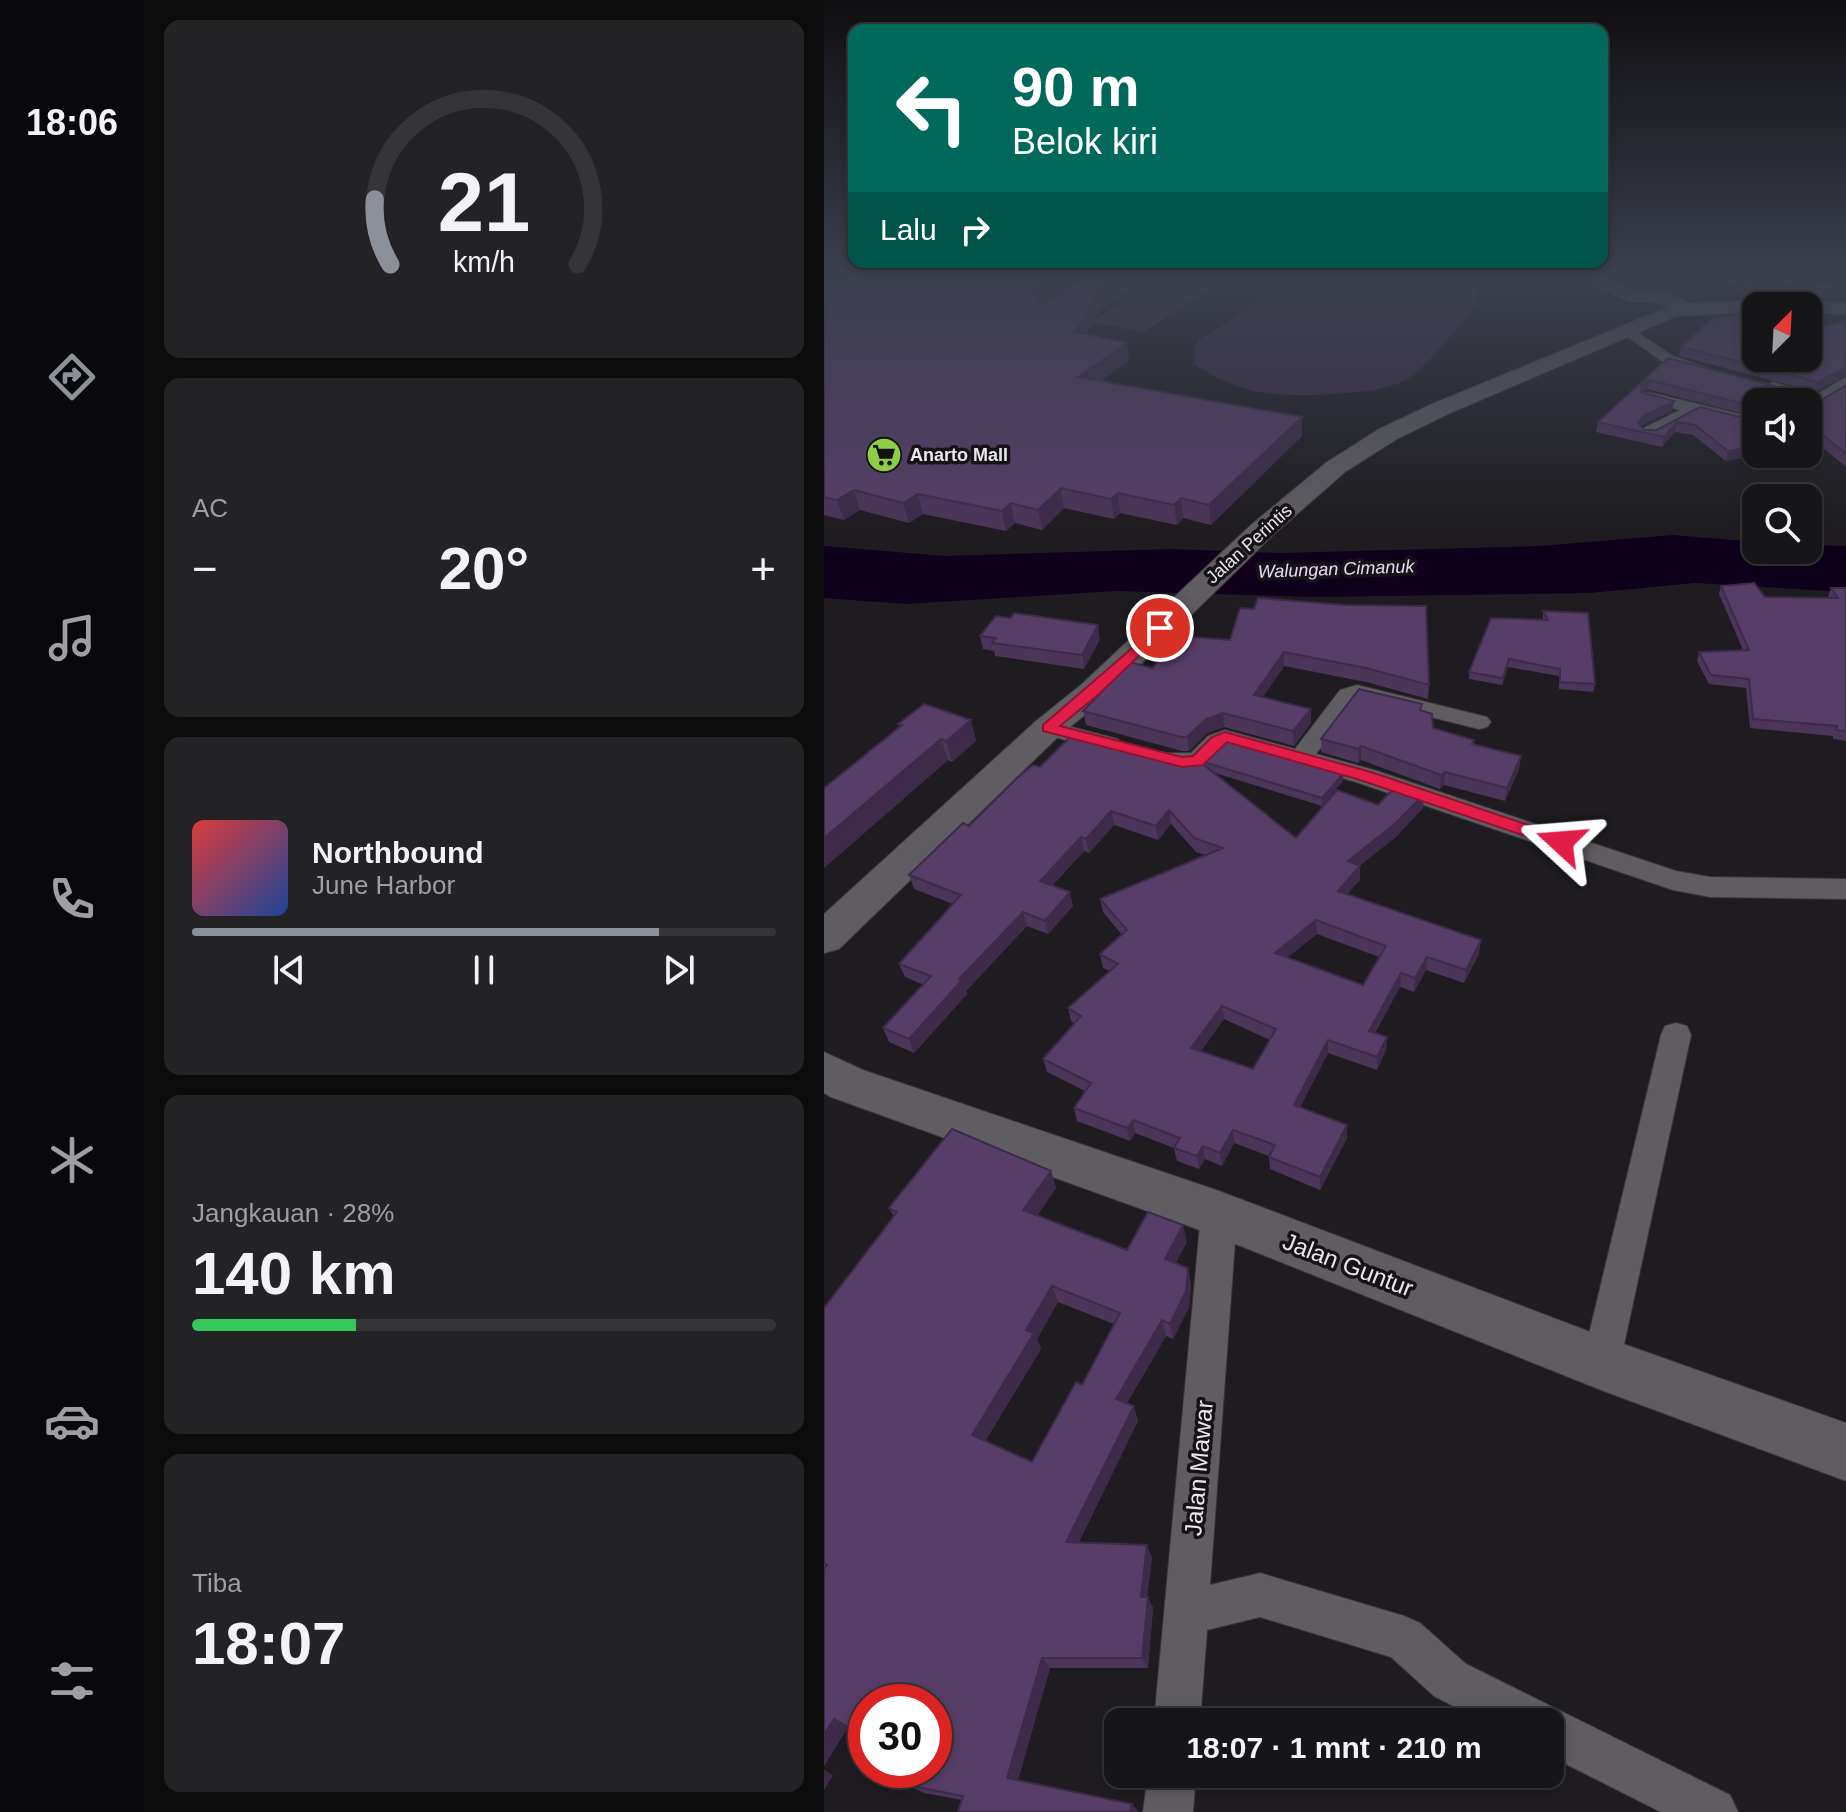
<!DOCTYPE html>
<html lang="id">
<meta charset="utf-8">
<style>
:root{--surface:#161518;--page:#232225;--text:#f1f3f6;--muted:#9e9fa2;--line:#353437;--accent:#8c9099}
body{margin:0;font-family:Helvetica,sans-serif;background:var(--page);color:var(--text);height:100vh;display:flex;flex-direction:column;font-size:30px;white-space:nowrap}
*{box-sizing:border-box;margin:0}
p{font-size:26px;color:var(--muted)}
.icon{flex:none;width:44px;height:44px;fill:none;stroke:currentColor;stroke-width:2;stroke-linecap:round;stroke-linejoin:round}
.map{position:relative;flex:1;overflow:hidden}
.drawer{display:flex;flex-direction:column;gap:20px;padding:20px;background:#0c0c0d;width:680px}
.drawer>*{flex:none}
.banner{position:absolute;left:24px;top:24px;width:760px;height:244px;border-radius:16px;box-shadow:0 4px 12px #0003,0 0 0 2px var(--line);background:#00695c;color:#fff;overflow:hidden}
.needle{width:52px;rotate:24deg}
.tools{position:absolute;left:918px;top:292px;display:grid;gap:16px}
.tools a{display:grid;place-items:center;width:80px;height:80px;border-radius:16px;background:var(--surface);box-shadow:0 4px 12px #0003,0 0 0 2px var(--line);font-size:40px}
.speed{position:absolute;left:24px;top:1684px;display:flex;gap:16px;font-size:40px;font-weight:700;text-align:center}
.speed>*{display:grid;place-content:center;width:104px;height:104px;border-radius:50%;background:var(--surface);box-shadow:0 4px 12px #0003,0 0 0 2px var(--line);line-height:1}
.speed .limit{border:12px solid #d22;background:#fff;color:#111}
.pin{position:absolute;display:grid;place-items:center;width:68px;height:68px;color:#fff;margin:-34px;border:4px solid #fff;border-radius:50%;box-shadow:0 2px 8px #0007}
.me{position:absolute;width:88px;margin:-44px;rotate:289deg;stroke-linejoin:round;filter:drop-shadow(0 0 6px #0008)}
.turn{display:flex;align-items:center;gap:28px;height:168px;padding:0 32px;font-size:36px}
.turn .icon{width:104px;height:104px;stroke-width:2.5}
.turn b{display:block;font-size:56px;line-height:68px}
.then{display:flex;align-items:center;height:76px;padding:0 32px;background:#0003;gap:16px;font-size:30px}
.big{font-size:60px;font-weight:700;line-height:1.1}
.drawer .widget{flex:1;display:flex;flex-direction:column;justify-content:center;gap:12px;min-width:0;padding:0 28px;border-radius:16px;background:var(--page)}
.drawer .dial{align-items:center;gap:0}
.dial svg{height:208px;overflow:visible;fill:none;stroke:var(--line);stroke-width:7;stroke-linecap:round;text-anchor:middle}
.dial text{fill:var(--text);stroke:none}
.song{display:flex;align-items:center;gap:24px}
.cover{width:96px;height:96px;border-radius:12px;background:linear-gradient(135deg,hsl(0 70% 55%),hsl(220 70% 35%))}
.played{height:8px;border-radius:4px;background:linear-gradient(90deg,var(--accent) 80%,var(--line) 80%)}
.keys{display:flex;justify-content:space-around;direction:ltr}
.heat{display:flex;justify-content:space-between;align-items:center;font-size:44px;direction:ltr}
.charge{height:12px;border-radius:6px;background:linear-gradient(90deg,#34c759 28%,var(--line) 0)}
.trip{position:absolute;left:280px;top:1708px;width:460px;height:80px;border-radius:16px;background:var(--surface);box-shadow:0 4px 12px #0003,0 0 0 2px var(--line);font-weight:700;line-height:80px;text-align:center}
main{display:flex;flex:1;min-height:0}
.tab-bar{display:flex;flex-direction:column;width:144px;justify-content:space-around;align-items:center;background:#09080a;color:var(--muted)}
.tab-bar .icon{width:56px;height:56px}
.tab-bar .current{color:var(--accent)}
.tab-bar b{font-size:36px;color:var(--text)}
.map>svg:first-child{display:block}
.green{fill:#3b2a47}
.water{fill:#0f001b}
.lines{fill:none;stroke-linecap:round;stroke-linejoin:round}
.street-casing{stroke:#3a383b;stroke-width:2}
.secondary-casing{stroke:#3a383b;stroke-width:2}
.street{fill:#605d62;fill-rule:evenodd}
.secondary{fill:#605d62;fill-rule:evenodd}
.wall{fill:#4b3559;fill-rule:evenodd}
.shaded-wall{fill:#3d2b49}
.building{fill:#573e68;stroke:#3d2b49;stroke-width:2;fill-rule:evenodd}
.route{fill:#e11d48;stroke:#92132f;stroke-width:2}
.labels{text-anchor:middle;stroke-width:7;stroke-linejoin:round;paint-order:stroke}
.far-poi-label{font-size:18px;font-weight:bold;fill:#e9e7ea;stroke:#151317;text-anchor:start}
.far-street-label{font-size:18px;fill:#e9e7ea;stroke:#151317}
.far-water-label{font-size:18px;font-style:italic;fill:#e9d9f5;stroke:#151317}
.near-street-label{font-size:24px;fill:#e9e7ea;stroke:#151317}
</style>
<main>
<nav class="tab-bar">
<b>18:06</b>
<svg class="icon current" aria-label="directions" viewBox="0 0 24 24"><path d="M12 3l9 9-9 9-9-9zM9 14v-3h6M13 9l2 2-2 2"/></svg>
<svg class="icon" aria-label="music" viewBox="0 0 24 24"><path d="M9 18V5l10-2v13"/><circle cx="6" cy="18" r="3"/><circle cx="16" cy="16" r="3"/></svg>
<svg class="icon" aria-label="phone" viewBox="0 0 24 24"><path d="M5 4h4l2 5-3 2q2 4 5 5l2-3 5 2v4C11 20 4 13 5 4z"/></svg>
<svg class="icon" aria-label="climate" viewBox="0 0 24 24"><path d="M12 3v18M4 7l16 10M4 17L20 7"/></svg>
<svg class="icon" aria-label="car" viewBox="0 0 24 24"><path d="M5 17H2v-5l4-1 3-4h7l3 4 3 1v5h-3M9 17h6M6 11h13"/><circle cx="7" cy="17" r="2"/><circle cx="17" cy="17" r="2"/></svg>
<svg class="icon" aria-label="filters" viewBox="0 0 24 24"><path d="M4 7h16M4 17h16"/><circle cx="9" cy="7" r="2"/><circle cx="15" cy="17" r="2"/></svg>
</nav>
<section class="drawer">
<div class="widget dial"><svg viewBox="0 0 100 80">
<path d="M14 69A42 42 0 1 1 86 69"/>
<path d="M14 69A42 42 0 0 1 8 44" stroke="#8c9099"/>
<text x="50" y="56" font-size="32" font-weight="700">21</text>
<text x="50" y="72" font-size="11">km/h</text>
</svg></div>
<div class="widget"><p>AC</p>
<div class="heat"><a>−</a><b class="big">20°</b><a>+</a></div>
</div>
<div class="widget">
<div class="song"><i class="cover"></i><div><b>Northbound</b><p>June Harbor</p></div></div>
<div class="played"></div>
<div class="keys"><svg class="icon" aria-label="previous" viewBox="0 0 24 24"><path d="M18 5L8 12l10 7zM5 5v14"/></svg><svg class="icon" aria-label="pause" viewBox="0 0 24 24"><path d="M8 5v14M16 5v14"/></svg><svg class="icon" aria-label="next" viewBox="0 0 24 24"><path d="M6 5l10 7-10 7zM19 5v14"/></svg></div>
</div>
<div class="widget"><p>Jangkauan · 28%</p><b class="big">140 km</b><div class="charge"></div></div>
<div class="widget"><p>Tiba</p><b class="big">18:07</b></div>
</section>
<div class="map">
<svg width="1022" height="1812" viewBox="0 0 1022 1812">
<rect width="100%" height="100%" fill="#1e1c20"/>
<!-- green -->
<path class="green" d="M345 275 405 277 319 332 267 322Z
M469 275H636L650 285 656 298C647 313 598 373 583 380 554 392 536 392 505 394 453 398 416 394 371 365L370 351 374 340 414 316Z"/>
<!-- water -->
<path class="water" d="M849 535 932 542V550H984V545L1022 546V592L871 583 766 593 490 597 292 591 82 604 0 598V546L121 556 348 549 457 553 716 546Z"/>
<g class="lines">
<defs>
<path id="street" d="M802 325 849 356 886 369 878 374 839 362 797 332 795 329Z
M1022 377V389L984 413V402L943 390 941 387 949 382 992 395Z
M824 392 932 418V428L873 414 830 437H818L815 433 818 429 856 410 818 400V394Z
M533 685 663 717 667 722 663 727 655 729 534 699 492 754 550 770 852 871 886 877 1022 879V899L886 897 849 890 532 782 403 745C396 752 389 763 380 767 367 773 341 767 328 763L325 758 328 753H367L384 736 401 730 471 749 516 690Z
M224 721 294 739 297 744 294 749 285 752 216 733 212 728 216 723Z
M852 1023 863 1026 867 1035 796 1363 791 1377 777 1382 763 1377 758 1363 837 1035 841 1026Z
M395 1198 407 1203 413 1214 386 1585 436 1573 580 1616 596 1623 642 1664 906 1795 914 1812H837L726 1756V1722H660L610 1696 567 1657 436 1617 383 1630 376 1722H330L377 1214 383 1203Z
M324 1774H372L369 1812H319Z"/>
<path id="secondary" d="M743 275H771L816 292 844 293 865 303 935 300 945 306H932V312L853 316 624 414 573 439 521 472 448 536 282 698 236 735 15 949 0 953V914L212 721 258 684 428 524 503 462 555 429 608 404 844 307 834 303 807 302Z
M984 301 1022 302V314L984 313V306H975Z
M0 1052 39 1070 395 1191 777 1336 1022 1423V1481L777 1390 384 1233 7 1097 0 1093Z"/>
</defs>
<!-- street casing -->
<use href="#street" class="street-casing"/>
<!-- secondary casing -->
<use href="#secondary" class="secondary-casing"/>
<!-- street -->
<use href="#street" class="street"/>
<!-- secondary -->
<use href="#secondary" class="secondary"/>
</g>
<!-- wall -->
<path class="wall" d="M0 275H257L223 302 276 309 262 334 305 360 277 381 478 436 387 525 359 518 353 525 296 513 290 519 240 508 218 530 191 523 182 531 99 514 85 523 36 510 20 520 0 515Z
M864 275H945L1022 288V299L984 298 903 285 904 278H865Z
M971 275H1022V283Z
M1022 321 992 392 855 356 857 347 932 358Z
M844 358 984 395 985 405 988 406 1022 385V467L987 438 984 439V402H932V417L823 389 817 391 850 401 848 411 817 426 820 430H833L876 407 932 421V454H942L902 461 869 435 851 432 838 447 772 432 774 422Z
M897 586 941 597 1005 598 1004 596 1007 588H1022V741L1009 739V736L926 728 922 688 885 684 873 661 875 652 919 650 895 594Z
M416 608 605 685 604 699 542 682 460 666 439 697 487 709V723L470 746 400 727 383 733 365 751H358L262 725 259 711 328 668 406 640Z
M719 611 771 684 769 692 735 689V676L684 667 678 685 645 679V672L719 620Z
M156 636 276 639 260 669 171 656 170 651 159 649Z
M598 711 609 728 650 740V745L697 756 695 769 681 801 620 785 616 789 537 760 534 763 497 752V739Z
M147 720 152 741 128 762 124 760 0 868V788L75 727 74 724Z
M356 759 380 765V762L519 781 498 806 391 773 472 838 554 805 599 808 573 836 535 866 536 880 523 894 655 954 640 983 602 970 590 992 576 987 551 1033 563 1037 562 1050 553 1070 504 1053 476 1107 523 1138 496 1190 446 1169 445 1156 410 1143 398 1166 381 1159 375 1169 353 1161 350 1148 311 1133 306 1141 253 1121 250 1108 261 1091 223 1072 219 1059 250 1023 247 1021 244 1008 286 971 279 968 276 954 298 935 279 912 276 899 381 855 372 852 347 824 334 840 290 825 265 853 260 851 228 886 249 906 224 934 203 926 142 991 143 994 90 1053 65 1042 59 1028 100 985 81 977 75 964 129 904 90 889 85 875 216 767ZM493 934 555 957 539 985 463 957ZM400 1019 446 1040 429 1069 377 1051Z
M227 1171 232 1188 213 1216 303 1250 363 1242 351 1263 364 1268 367 1285 365 1307 349 1339 342 1336 303 1403 314 1421 255 1542 328 1557 323 1597 329 1608 324 1668H226L194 1780 314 1810 138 1800 100 1793 52 1770H110L42 1702V1737L24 1727 0 1766V1308L70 1217 65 1208ZM234 1302 290 1324 258 1385 208 1462 161 1441 217 1349 213 1339Z"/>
<!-- shaded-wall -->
<path class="shaded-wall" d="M233 275H257L215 309 212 302V292Z
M300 275H327L276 309 254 349 251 332 274 292Z
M303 343 305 360 257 396 254 377Z
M1022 368V376L992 392 994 382Z
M825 380 823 389 816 392 817 383Z
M850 401 848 411 817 426 812 433 814 423 819 416Z
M478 417V436L387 525 385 505Z
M853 422 851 432 838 447 840 437Z
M990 428 987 438 984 439V430Z
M932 446V454H942L902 461 904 451Z
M237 488 240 508 218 530 214 510Z
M30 490 36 510 20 520 13 500Z
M294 493 296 513 290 519 287 499Z
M94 494 99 514 85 523 79 503Z
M357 498 359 518 353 525 350 505Z
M187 503 191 523 182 531 178 511Z
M274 625 276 639 260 669 258 655Z
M460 652V666L431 709 430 695Z
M487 709V723L470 746 469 731Z
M399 713 400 727 383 733 365 751 363 737 382 719Z
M147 720 152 741 128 762 122 741Z
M117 739 124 760 0 868V838Z
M537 746V760L534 763 535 749Z
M697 756 695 769 681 801 683 788Z
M621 772 620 785 616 789 617 775Z
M519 774V781L498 806V798Z
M600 794 599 808 573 836 524 875V861Z
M345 810 347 824 334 840 332 826Z
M287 811 290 825 265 853 262 839Z
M257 837 260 851 219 895 216 881Z
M536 866V880L514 904V891Z
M246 892 249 906 224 934 221 921Z
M199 912 203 926 142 991 143 994 90 1053 85 1039 135 979Z
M492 920 493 934 452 967 451 953Z
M657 940 655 954 640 983 642 970Z
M603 957 602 970 590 992 591 978Z
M577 973 576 987 544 1044 545 1031Z
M398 1006 400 1019 369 1061 367 1048Z
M563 1037 562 1050 553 1070V1057Z
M504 1040V1053L471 1118 470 1105Z
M309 1120 311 1133 306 1141 303 1128Z
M523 1125V1138L496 1190V1177Z
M409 1130 410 1143 398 1166 396 1153Z
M379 1146 381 1159 375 1169 373 1156Z
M227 1171 232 1188 205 1227 199 1210Z
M359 1225 363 1242 345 1276 341 1259Z
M364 1268 367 1285 365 1307 349 1339 346 1324Z
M228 1286 234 1302 213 1339 217 1349 156 1450 148 1435 202 1330Z
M338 1320 342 1336 297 1413 292 1399Z
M310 1406 314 1421 249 1554 242 1542Z
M323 1545 328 1557 322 1608 317 1597Z
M324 1597 329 1608 324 1668 318 1658Z
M218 1658 226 1668 192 1785 183 1778Z
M10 1719 24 1727 0 1766V1735Z
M0 1770 9 1775 0 1790Z
M308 1804 314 1810 313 1812H306Z"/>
<!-- building -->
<path class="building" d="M0 275H233L212 292V302H226L259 275H300L274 292 251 332 303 343 254 377 478 417 385 505 357 498 350 505 294 493 287 499 237 488 214 510 187 503 178 511 94 494 79 503 30 490 13 500 0 497Z
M905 275H945L1022 288V290L987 289 905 276Z
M929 312 932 314V358H984V330L1022 321V368L994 382 857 347 886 320Z
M844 358 984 395 985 405 988 406 1022 385V454L990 428 984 430V402H932V407L825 380 817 383V392L850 401 819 416 814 423 820 430H833L876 407 932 421V446L904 451 871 425 853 422 840 437 774 422Z
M930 583 941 597 1014 598 1007 588H1022V731L1012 730 1013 726 929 719 925 679 887 675 875 652 925 650 897 586Z
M434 598 521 605 602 606 605 685 542 668 460 652 430 695 487 709 469 731 399 713 382 719 363 737H357L259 711 306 662 328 668 357 636 406 640 416 608 430 609Z
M719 611 764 613 771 684 736 682V669L685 659 679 678 645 672 667 618 724 620Z
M191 613 274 625 258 655 168 643 172 638 156 636 172 616 186 618Z
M535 689 598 704 596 710 608 714 609 728 650 740 648 744 697 756 683 788 621 772 617 775 537 746 535 749 497 739Z
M100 704 147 720 122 741 117 739 0 838V788L78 725 74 724Z
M251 732 356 759 371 758 472 838 513 790 554 805 573 785 600 794 573 822 524 861 536 866 514 891 657 940 642 970 603 957 591 978 577 973 545 1031 563 1037 553 1057 504 1040 470 1105 523 1125 496 1177 445 1157 451 1145 409 1130 396 1153 379 1146 373 1156 350 1148 356 1138 309 1120 303 1128 250 1108 267 1083 219 1059 257 1016 244 1008 294 964 276 954 303 930 276 899 399 848 370 838 345 810 332 826 287 811 262 839 257 837 216 881 246 892 221 921 199 912 135 979 138 980 85 1039 59 1028 107 976 75 964 137 895 85 875 139 823 145 826 192 779 209 765 216 767ZM492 920 562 946 539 985 451 953ZM398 1006 452 1029 429 1069 367 1048Z
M403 741 519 774 498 798 380 762Z
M128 1129 227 1171 199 1210 303 1250 324 1212 359 1225 341 1259 364 1268 362 1291 346 1324 338 1320 292 1399 310 1406 242 1542 323 1545 317 1597H324L318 1658H218L183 1778 308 1804 306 1812H134L139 1796 88 1786 54 1770H110V1702H42V1737L10 1719 0 1735V1569L3 1565 0 1563V1308L73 1212 65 1208ZM228 1286 296 1313 258 1385 252 1382 208 1462 148 1435 210 1333 202 1330Z"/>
<!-- sky -->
<linearGradient id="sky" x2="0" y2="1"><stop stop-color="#100f12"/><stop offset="0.52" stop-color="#3b404e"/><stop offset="1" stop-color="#3b404e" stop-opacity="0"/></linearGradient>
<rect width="1022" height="529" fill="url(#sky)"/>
<!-- route -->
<path class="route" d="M336 624 343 628 341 631 275 694 236 726 358 757 369 756 388 737 401 732 547 772 743 838 746 842 743 846H731L536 780 403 742 379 765 358 767 219 731V725Z"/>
<!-- icons -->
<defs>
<symbol id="supermarket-disc" viewBox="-11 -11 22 22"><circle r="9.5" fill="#8dce44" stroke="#151317"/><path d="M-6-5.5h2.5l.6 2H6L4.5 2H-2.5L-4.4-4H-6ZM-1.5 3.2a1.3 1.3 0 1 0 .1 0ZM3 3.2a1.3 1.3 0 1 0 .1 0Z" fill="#111"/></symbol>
</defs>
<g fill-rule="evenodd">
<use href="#supermarket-disc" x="40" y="435" width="40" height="40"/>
</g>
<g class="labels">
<!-- far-poi labels -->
<g class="far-poi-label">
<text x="86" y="461">Anarto Mall</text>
</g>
<!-- far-street labels -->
<g class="far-street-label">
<text transform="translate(425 544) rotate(-42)" y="6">Jalan Perintis</text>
</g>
<!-- far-water labels -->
<g class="far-water-label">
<text transform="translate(512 569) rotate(-2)" y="6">Walungan Cimanuk</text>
</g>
<!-- near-street labels -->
<g class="near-street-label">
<text transform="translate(524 1265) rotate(21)" y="8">Jalan Guntur</text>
<text transform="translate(375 1468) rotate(-85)" y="8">Jalan Mawar</text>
</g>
</g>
</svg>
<div class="tools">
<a><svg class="needle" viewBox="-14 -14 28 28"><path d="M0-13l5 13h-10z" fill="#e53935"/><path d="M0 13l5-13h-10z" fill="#9e9fa2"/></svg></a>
<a><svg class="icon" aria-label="sound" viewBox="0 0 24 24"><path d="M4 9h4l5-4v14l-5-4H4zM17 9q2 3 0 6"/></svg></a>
<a><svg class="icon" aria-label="search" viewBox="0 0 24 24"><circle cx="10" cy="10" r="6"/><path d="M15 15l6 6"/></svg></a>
</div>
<div class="speed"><div class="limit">30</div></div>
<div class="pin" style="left:336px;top:628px;background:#d93025"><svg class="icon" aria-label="arrive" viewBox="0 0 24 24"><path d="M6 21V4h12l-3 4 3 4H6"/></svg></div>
<svg class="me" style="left:737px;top:842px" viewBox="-20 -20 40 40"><path d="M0-17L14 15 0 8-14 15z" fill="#e11d48" stroke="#fff" stroke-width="4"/></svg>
<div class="trip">18:07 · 1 mnt · 210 m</div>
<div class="banner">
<div class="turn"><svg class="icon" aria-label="left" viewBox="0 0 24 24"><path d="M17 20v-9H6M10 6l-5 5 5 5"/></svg><div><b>90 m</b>Belok kiri</div></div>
<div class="then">Lalu<svg class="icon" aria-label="right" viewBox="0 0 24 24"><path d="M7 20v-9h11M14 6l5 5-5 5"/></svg></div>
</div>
</div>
</main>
